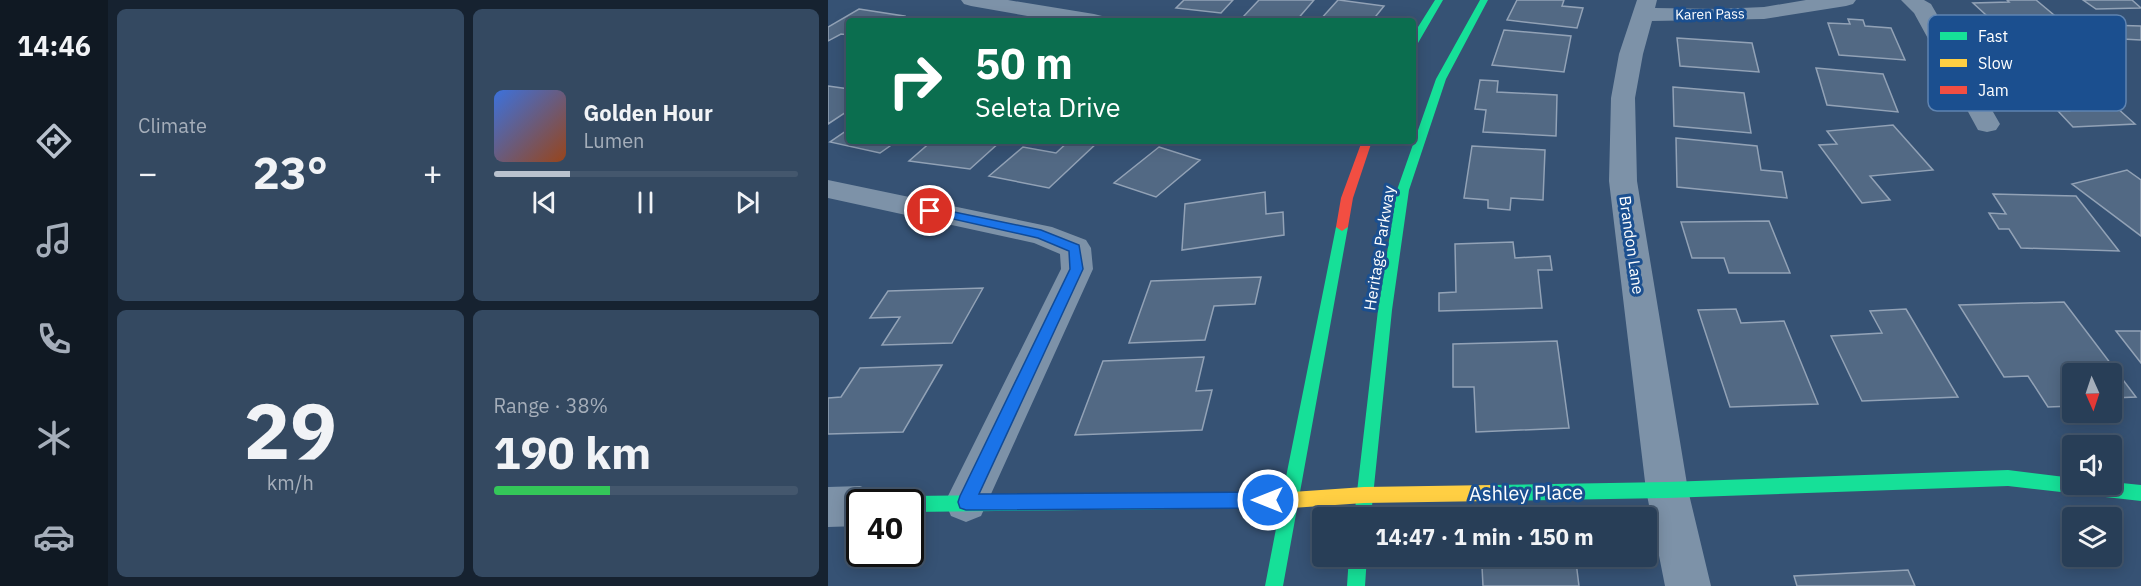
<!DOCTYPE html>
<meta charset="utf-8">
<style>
:root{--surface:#283e57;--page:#344961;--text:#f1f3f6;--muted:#a5aeba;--line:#44576d;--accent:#b9c2ce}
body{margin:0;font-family:"IBM Plex Sans",sans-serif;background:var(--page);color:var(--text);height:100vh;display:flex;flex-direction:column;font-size:22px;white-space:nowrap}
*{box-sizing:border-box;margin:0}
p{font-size:20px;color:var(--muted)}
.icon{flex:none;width:33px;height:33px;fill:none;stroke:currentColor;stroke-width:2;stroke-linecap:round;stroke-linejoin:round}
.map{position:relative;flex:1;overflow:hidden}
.drawer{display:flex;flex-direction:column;gap:9px;padding:9px;background:#162230;width:720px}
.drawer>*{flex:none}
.guide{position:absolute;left:18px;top:18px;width:570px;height:126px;border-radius:6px;box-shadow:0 3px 15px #0003,0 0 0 2px var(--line);background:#0b6e4f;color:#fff;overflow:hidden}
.needle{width:39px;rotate:177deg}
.fabs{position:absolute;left:1234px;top:363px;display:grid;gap:12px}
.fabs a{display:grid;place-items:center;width:60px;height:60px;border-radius:6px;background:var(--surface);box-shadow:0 3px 15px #0003,0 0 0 2px var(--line);font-size:30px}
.speed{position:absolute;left:18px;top:489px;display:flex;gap:12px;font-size:30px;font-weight:700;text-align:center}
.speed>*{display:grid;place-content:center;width:78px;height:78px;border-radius:50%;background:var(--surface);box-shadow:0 3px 15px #0003,0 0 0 2px var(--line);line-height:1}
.speed .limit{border:3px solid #111;border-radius:9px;background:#fff;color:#111}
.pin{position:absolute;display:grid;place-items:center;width:51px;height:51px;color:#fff;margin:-26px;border:3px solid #fff;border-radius:50%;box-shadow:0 2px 6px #0007}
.me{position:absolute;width:66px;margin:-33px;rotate:270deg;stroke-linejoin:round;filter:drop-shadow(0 0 4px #0008)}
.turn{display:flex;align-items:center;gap:21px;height:126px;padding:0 30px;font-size:27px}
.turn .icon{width:78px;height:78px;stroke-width:2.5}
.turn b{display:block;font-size:42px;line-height:51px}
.big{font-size:45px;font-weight:700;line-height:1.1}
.drawer .widget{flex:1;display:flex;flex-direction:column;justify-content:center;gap:9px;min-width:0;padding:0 21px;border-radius:9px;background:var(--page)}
.drawer .dial{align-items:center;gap:0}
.dial b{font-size:78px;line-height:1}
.song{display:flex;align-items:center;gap:18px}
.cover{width:72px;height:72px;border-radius:9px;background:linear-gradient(135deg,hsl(220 70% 55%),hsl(20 70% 35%))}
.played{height:6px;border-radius:3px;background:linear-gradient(90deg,var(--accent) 25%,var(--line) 25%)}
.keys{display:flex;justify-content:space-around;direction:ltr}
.heat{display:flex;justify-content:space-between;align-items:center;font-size:33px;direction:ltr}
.charge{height:9px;border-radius:4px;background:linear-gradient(90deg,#34c759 38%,var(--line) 0)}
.drawer .tiles{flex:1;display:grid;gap:9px;grid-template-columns:repeat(2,1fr)}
.trip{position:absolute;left:484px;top:507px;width:345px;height:60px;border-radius:6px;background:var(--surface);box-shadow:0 3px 15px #0003,0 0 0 2px var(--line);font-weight:700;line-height:60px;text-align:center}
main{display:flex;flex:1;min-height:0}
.tabs{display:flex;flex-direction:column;width:108px;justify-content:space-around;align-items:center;background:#101923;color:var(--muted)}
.tabs .icon{width:42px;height:42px}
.tabs .on{color:var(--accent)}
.tabs b{font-size:27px;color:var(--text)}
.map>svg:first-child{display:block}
.building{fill:#526984;stroke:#92a2b6;stroke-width:1.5}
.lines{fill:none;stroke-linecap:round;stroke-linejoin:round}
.street{fill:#7d92a8;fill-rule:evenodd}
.fast{fill:#16e098;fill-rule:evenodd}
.slow{fill:#ffcf43;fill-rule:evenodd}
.jam{fill:#f24e42;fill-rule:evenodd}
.route{fill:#1a73e8;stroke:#114b97;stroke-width:1.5}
.labels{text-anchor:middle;stroke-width:6;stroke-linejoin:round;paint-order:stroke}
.far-street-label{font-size:14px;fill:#fff;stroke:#1b4f8f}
.street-label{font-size:16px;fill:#fff;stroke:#1b4f8f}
.near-street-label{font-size:20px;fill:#fff;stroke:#1b4f8f}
.key{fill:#1b4f8f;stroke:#5f84b1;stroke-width:1.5}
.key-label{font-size:16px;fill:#fff}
</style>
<main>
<nav class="tabs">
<b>14:46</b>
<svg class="icon on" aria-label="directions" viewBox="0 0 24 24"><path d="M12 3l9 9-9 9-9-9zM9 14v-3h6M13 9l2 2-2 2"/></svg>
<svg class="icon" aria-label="music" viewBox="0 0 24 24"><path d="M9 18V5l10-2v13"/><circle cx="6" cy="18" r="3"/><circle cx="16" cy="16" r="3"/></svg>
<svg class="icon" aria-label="phone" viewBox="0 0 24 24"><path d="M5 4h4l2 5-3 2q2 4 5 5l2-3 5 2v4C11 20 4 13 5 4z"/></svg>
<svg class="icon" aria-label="climate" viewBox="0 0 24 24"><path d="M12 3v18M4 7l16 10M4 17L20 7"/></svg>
<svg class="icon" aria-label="car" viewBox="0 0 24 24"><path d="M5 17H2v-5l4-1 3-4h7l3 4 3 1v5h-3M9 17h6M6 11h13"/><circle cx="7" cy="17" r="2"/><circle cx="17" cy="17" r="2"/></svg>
</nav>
<section class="drawer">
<div class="tiles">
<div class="widget"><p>Climate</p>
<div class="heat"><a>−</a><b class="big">23°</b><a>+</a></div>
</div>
<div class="widget">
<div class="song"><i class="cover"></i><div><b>Golden Hour</b><p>Lumen</p></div></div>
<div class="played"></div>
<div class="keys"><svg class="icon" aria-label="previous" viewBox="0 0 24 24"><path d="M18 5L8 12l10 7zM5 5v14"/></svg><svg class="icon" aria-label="pause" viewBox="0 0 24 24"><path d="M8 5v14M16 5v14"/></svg><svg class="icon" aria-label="next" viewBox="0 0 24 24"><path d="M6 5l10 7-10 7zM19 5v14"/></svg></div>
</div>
<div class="widget dial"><b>29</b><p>km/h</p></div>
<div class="widget"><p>Range · 38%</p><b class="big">190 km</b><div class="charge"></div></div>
</div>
</section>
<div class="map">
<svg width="1313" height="586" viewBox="0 0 1313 586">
<rect width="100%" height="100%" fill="#365274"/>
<!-- building -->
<path class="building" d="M356 0H405L393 13 348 8Z
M431 0H486L468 21 414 18Z
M510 0H511L556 6 544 21H491Z
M689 0H736L734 6 755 8 749 28 679 20Z
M1179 0H1208L1238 25 1170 26 1145 3 1181 2Z
M1255 0H1304L1313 8 1268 9Z
M31 9 76 16 67 21H21V35L13 34 0 41V27Z
M1020 19 1035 20 1037 26 1063 28 1077 60 1011 55 1000 23 1022 24Z
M1280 25 1313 26V40L1294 39Z
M676 30 743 36 736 72 664 65Z
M849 38 924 43 931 72 852 66Z
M988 68 1055 74 1070 112 999 105Z
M652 80 670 81 669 92 729 95 728 136 655 132 658 110 647 109Z
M0 86 21 89V110L0 124Z
M845 87 916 93 923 133 846 126Z
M1269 90 1307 124 1245 127 1230 111H1241L1220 92Z
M1065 125 1105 170 1042 176 1062 200 1034 203 991 145 1009 144 999 131Z
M21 129V141H69L52 153 2 142Z
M848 138 929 146 933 170 954 172 959 198 849 187Z
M104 141H173L142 169 81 161Z
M241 141H271L221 188 161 176 195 147 228 153Z
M644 146 717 150 715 200 683 198 682 210 660 208V200L636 198Z
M331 147 372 160 328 197 286 183Z
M1299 170 1313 180V236L1244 184Z
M437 192 438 214 455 212 456 235 354 250 357 204Z
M1165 194 1248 196 1291 251 1193 248 1181 229H1171L1161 213 1178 214Z
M941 221 962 273H901L896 258H864L853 222Z
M685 242 687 258 722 256 724 270H710L714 308 611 311V293L628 292 627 244Z
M433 277 427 304 386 306 377 340 301 343 323 281Z
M155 288 124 343 54 345 72 317 42 318 60 291Z
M1236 302 1308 397 1284 398V374H1245V406L1220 407 1200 376 1176 377 1131 305Z
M908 309 913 323 956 321 990 404 902 407 870 310Z
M1078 309 1130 397 1034 401 1003 336 1054 333 1042 311Z
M1288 331H1313V363Z
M729 341 741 428 648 432 646 387H625V344Z
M376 357 368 391 384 390 374 430 247 435 275 361Z
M114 365 75 432 0 434V398L13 397 32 368Z
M748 562 751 586H655L654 567Z
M1080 570 1087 586H969L966 576Z"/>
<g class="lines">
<!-- street -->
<path class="street" d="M133 0H180L266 14 274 16 277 21H228L143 6 136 4Z
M809 0H829L827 8 890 9 936 7 978 0H1028L1025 4 1018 6 936 19 824 21 815 54 807 98 809 181 860 490 883 586H837L818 490 781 181 783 98 791 54Z
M1073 0H1096L1103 4 1172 124 1168 130 1159 132 1150 130 1086 13Z
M0 180 224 227 258 240 263 248 265 269 153 516 138 522 123 516 117 502 233 269 232 254 206 243 0 198Z
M32 486 47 492 51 502H32V526L0 527V487Z"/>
<!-- fast -->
<path class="fast" d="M607 0H615L590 43 585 46V35Z
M652 0H660L618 79 581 190 564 310 543 516 526 518 550 310 569 190 608 79Z
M514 223 520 227 455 586H437L452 508 82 512V502H74L76 498 82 496 455 492 508 227Z
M1180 470 1245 478V484H1284V482L1313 485V501L1180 486 839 498 664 501 658 499 656 493 658 487 664 485 839 482Z
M521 556H539L537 586H519Z"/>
<!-- slow -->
<path class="slow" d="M664 485 670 487 672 493 670 499 664 501 536 503 464 508 458 506 455 500 458 494 464 492 536 487Z"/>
<!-- jam -->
<path class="jam" d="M534 141H544L525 198 520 227 514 231 508 227 513 198Z"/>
</g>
<!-- route -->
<path class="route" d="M102 207 213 230 251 245 255 269 151 494 440 492 446 494 449 500 446 506 440 508 138 510 132 508 130 502 132 496 242 269 241 251 210 238 98 213V208Z"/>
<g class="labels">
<!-- far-street labels -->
<g class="far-street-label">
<text transform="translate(882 14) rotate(-1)" y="5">Karen Pass</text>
</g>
<!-- street labels -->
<g class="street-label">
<text transform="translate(804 245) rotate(82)" y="6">Brandon Lane</text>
<text transform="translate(551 248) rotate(-81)" y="6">Heritage Parkway</text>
</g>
<!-- near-street labels -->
<g class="near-street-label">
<text transform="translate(698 493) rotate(-1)" y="7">Ashley Place</text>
</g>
</g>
<!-- legend -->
<rect x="1100" y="15" width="198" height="96" rx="9" class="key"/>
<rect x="1112" y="32" width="27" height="8" fill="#16e098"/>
<rect x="1112" y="59" width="27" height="8" fill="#ffcf43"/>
<rect x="1112" y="86" width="27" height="8" fill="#f24e42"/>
<g class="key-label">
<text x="1150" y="42">Fast</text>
<text x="1150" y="69">Slow</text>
<text x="1150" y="96">Jam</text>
</g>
</svg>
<div class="fabs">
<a><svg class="needle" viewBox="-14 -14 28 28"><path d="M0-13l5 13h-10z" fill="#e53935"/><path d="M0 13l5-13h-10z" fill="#a5aeba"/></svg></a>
<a><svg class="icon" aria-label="sound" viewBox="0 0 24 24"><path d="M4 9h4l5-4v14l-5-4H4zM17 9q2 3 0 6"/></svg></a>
<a><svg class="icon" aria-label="layers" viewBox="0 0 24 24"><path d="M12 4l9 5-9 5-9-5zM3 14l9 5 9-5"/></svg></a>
</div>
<div class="speed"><div class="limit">40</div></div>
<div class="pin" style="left:102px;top:211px;background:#d93025"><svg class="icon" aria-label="arrive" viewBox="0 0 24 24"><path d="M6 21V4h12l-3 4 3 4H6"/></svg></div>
<svg class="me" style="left:440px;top:500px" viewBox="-20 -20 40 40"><circle r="17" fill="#1a73e8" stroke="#fff" stroke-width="3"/><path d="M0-11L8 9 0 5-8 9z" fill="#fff"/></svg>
<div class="trip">14:47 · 1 min · 150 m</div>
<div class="guide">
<div class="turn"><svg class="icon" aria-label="right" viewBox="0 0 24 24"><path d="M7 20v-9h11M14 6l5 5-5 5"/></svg><div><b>50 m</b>Seleta Drive</div></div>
</div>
</div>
</main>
